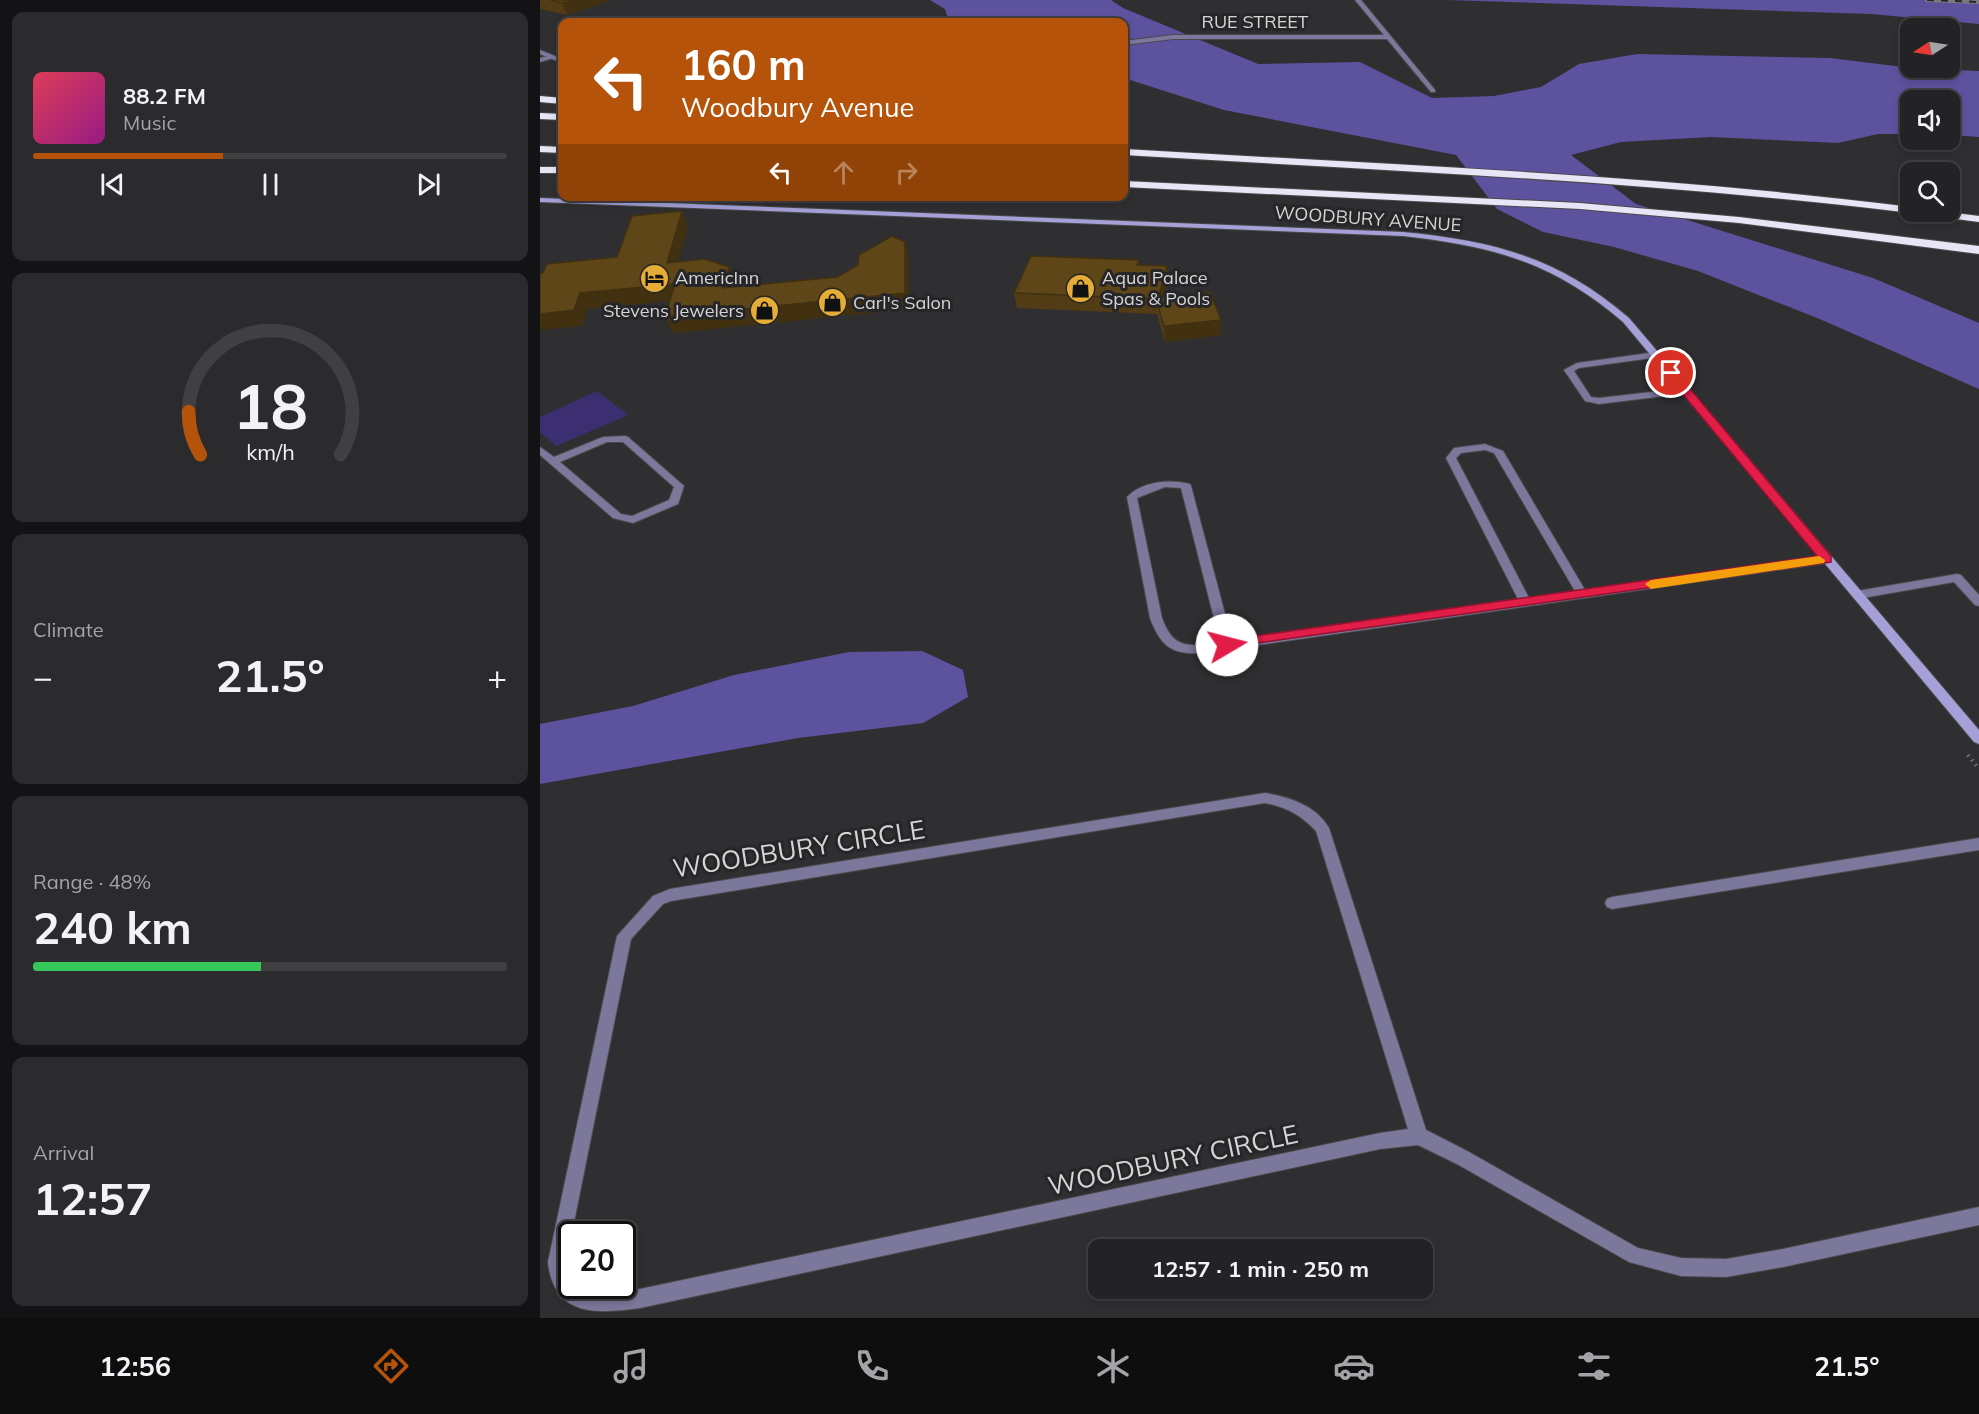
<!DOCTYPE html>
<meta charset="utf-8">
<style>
:root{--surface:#232326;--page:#2b2b2e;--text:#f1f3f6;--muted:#a3a4a7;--line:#404043;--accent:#b45309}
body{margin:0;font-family:Mulish,sans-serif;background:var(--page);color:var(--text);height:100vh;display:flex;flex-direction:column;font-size:22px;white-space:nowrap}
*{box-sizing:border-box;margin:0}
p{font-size:20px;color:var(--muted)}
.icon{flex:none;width:33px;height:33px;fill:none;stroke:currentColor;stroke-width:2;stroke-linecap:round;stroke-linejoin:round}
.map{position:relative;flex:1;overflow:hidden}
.side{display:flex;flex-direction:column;gap:12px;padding:12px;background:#131315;width:540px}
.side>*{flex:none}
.top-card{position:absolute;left:18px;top:18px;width:570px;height:183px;border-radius:12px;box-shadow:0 3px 9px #0003,0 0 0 2px var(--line);background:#b45309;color:#fff;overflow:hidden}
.needle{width:39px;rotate:258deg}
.fabs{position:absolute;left:1360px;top:18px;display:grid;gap:12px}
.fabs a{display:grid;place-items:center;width:60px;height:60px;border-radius:12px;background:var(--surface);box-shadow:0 3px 9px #0003,0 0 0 2px var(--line);font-size:30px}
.speed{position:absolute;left:18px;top:1221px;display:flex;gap:12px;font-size:30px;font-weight:700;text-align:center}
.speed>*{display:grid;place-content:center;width:78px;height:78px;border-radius:50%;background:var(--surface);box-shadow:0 3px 9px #0003,0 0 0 2px var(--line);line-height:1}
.speed .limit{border:3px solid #111;border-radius:9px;background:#fff;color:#111}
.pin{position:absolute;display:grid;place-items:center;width:51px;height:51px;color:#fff;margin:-26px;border:3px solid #fff;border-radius:50%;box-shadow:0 2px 6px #0007}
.me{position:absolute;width:66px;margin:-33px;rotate:82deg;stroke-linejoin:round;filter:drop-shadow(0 0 4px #0008)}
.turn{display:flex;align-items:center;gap:21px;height:126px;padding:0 24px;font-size:27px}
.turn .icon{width:78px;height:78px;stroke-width:2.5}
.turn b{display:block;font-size:42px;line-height:51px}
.lanes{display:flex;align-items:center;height:57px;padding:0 24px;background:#0003;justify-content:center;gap:30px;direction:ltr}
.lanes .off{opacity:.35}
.big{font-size:45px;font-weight:700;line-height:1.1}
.side .widget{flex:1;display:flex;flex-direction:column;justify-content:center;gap:9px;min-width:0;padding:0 21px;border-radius:12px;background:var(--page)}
.side .dial{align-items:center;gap:0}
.dial svg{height:156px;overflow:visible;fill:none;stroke:var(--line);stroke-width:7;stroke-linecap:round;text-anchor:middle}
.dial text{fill:var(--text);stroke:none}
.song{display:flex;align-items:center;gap:18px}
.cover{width:72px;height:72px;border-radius:9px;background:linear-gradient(135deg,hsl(350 70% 55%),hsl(310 70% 35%))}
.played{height:6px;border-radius:3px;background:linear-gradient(90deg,var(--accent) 40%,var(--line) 40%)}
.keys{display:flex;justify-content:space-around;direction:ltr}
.heat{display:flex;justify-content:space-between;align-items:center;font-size:33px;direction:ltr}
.charge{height:9px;border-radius:4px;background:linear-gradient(90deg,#34c759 48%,var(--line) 0)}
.trip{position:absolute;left:548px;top:1239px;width:345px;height:60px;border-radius:12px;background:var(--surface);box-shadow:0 3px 9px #0003,0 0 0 2px var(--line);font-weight:700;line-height:60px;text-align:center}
.menu{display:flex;height:96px;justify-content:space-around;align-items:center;background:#0e0e0f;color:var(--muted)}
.menu .icon{width:42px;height:42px}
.menu .current{color:var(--accent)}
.menu b{font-size:27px;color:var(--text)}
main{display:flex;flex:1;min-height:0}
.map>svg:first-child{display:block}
.green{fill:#3b2f72}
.forest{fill:#5d529d}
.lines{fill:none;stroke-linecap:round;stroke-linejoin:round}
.lane-casing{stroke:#4a4a4c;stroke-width:2}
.street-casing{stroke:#4a4a4c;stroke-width:2}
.secondary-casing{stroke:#4a4a4c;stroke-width:2}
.highway-casing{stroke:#4a4a4c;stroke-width:2}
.path{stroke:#747477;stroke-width:4;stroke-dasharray:1.5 4.5;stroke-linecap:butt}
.lane{fill:#7b789b;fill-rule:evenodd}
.street{fill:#7b789b;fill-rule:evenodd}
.secondary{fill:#a5a1d8;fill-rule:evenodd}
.highway{fill:#e7e6f7;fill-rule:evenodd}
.rail-casing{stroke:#7a7a7c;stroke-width:4}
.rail{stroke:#262628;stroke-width:2;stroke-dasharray:7;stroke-linecap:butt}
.wall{fill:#513c15}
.shaded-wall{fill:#423111}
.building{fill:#5e4618;stroke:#423111;stroke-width:1.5}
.route{fill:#e11d48;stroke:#92132f;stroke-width:1.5}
.slow{fill:#f59e0b}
.labels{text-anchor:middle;stroke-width:6;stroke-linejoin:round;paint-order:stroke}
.far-street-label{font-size:18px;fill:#d5d5d7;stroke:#262628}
.far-poi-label{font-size:18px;fill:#d5d5d7;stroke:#262628;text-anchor:start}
.near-street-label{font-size:26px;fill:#d5d5d7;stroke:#262628}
</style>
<main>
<section class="side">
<div class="widget">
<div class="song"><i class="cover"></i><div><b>88.2 FM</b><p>Music</p></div></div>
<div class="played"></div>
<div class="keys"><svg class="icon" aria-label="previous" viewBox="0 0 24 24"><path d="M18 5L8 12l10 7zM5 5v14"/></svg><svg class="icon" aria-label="pause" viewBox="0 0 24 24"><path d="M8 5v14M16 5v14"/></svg><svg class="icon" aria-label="next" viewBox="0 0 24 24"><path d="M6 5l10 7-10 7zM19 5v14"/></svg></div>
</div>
<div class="widget dial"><svg viewBox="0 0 100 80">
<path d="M14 69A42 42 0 1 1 86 69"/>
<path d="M14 69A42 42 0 0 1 8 47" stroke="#b45309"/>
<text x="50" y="56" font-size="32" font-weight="700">18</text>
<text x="50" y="72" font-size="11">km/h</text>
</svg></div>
<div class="widget"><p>Climate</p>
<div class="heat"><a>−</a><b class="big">21.5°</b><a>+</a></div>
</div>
<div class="widget"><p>Range · 48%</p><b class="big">240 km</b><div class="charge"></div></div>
<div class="widget"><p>Arrival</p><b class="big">12:57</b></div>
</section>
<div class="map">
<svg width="1439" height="1318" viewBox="0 0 1439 1318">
<rect width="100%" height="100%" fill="#2f2f32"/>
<!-- green -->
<path class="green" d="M57 391 88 415 16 446 0 432V417Z"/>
<!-- forest -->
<path class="forest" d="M390 0H571L583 8 718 64 820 62 892 98 954 96 1001 87 1039 64 1097 54 1290 58 1371 68 1439 71V137L1410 135V100H1371V134H1338L1298 143 1171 137 1081 142 1031 155 1096 204 1333 278 1439 323V389L1282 320 1158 271 1074 247 1003 232 957 209 916 155 684 110 584 78V22H409L405 9Z
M907 0H1439V24L1331 14Z
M382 651 423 670 428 697 383 723 258 738 0 784V724L93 706 194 675 309 652Z"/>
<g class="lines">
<defs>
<path id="lane" d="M12 55 14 58 0 62V58Z
M1116 352 1119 353V357L1039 368 1034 371 1051 397 1059 398 1146 388 1149 389V393L1059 404 1045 401 1024 370 1037 363Z
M85 436 88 437 144 486 138 504 93 523 73 518 0 455V447L14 457 63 437ZM67 442H83L134 487 129 500 92 516 81 514 20 462Z
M945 444 963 451 1045 590 1287 555 1292 559 1287 563 663 653C632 655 621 647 610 618L587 497C603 481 629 479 650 484L651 486 692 640 978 599 906 458 914 448ZM945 450 954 453 1035 591 989 598 916 458 921 453ZM625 487 641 488 680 642C650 646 634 651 622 618L597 498Z
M1417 574 1421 575 1439 595V606L1435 605 1414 582 1317 599 1311 595 1317 591Z
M1439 838V850L1072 909 1067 907 1065 903 1067 899 1072 897Z"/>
<path id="street" d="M815 0H821L895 90V92H891L847 39H633L584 45V41L633 35H844Z
M0 50 22 59V63L0 54Z
M725 793C749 797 776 805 789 828L886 1130 929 1152 1098 1248 1141 1258 1186 1259 1243 1249 1439 1207V1225L1243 1267 1186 1277 1141 1276 1089 1262 917 1164 878 1145 840 1149 100 1308C56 1314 14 1317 8 1262L77 936 113 896 130 889ZM725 803C746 807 761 815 776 831L868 1129 840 1133 100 1289 62 1293 45 1291 32 1286 26 1262 91 939 123 904 131 901Z"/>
<path id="secondary" d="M0 198 863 232C954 241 1018 257 1089 318L1439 730V744L1434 742 1083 322C1013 262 953 246 863 236L0 202Z"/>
<path id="highway" d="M0 96 22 98V104L0 102Z
M0 113 22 114V120L0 119Z
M0 146 22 147V153L0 152Z
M584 149C847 165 1110 174 1371 207V212H1376L1371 213C1110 181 847 171 584 155Z
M0 167H22V173H0Z
M584 181 1040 203 1199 217 1439 246V254L1199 223 1040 209 584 187Z
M1379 212H1407L1439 216V222L1385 215Z"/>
</defs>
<!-- lane casing -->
<use href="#lane" class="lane-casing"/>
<!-- street casing -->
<use href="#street" class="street-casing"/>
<!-- secondary casing -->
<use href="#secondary" class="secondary-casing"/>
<!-- highway casing -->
<use href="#highway" class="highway-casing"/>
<!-- path -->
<path class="path" d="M1428 755 1439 769"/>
<!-- lane -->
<use href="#lane" class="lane"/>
<!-- street -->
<use href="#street" class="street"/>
<!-- secondary -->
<use href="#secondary" class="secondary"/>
<!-- highway -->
<use href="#highway" class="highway"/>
<defs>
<path id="rail" d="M1387 0 1439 2"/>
</defs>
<!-- rail casing -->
<use href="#rail" class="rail-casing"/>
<!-- rail -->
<use href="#rail" class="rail"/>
</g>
<!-- wall -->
<path class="wall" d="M0 0H72L27 15 0 9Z
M599 260V265L627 266 628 281 623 297 681 335 625 342 617 314 477 308 474 293Z"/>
<!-- shaded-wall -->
<path class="shaded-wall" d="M31 0H72L27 15 22 3Z
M142 211 148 227 133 279 127 263Z
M365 242 369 257V309L132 333 125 317 365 293Z
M627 266 628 281 619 311 618 298Z
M189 267 194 282 189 304 183 288Z
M135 284 141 300 48 309 42 326 0 330V314L40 293Z
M681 320V335L625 342 624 326Z"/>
<!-- building -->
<path class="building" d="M10 0H31L22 3Z
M142 211 127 263 165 259 189 267 183 288 297 277 318 265 319 255 352 236 365 242V293L125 317 135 284 40 293 34 310 0 314V274L3 273 7 264 77 257 92 216Z
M491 256 599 260 597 265 627 266 618 298 670 292 681 320 624 326 616 299 474 293Z"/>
<!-- route -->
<path class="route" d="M1127 371H1135L1291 556V562L683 648 681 645 687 640 1277 556 1127 375Z"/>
<!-- slow -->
<path class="slow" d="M1279 556 1285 560 1284 563 1111 589 1105 584 1111 580Z"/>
<!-- icons -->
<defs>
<symbol id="hotel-disc" viewBox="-11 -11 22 22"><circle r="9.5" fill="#e6ad36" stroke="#262628"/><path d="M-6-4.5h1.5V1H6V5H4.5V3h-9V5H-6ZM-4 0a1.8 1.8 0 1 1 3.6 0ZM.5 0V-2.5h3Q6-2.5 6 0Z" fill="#111"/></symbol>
<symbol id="shop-disc" viewBox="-11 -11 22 22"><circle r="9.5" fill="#e6ad36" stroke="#262628"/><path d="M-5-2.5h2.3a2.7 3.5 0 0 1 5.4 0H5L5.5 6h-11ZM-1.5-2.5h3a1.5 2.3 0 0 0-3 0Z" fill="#111"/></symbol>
</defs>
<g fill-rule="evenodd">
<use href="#hotel-disc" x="98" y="262" width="33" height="33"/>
<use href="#shop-disc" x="524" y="272" width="33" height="33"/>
<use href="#shop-disc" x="276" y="286" width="33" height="33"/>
<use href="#shop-disc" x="208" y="294" width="33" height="33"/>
</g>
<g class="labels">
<!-- far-street labels -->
<g class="far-street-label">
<text x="715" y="28">RUE STREET</text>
<text transform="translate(828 219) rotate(4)" y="6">WOODBURY AVENUE</text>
</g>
<!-- far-poi labels -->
<g class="far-poi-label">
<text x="135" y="284">AmericInn</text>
<text x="562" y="284">Aqua Palace<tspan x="562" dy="21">Spas &amp; Pools</tspan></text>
<text x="313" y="309">Carl's Salon</text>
<text x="204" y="317" text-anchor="end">Stevens Jewelers</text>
</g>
<!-- near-street labels -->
<g class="near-street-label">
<text transform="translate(259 849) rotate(-9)" y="9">WOODBURY CIRCLE</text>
<text transform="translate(633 1160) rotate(-12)" y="9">WOODBURY CIRCLE</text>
</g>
</g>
</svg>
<div class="fabs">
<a><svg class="needle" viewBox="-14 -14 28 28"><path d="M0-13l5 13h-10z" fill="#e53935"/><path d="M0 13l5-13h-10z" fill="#a3a4a7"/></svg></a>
<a><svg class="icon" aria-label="sound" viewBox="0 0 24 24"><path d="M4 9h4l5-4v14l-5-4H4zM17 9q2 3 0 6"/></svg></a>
<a><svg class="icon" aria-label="search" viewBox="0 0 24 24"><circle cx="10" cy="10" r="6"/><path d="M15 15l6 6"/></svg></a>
</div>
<div class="speed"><div class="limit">20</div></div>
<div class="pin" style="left:1131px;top:373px;background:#d93025"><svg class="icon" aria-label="arrive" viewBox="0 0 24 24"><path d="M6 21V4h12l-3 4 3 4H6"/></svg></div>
<svg class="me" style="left:687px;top:645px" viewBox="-20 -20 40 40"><circle r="19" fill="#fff"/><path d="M0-13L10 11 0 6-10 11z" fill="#e11d48"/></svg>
<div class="trip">12:57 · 1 min · 250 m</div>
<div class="top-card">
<div class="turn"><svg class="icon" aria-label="left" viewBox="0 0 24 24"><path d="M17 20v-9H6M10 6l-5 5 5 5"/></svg><div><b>160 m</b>Woodbury Avenue</div></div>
<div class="lanes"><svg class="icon" aria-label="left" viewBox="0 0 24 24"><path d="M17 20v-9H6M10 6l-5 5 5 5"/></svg><svg class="icon off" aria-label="ahead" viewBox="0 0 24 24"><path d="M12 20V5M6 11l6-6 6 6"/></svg><svg class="icon off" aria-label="right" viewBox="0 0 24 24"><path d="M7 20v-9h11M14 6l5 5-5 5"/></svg></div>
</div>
</div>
</main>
<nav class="menu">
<b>12:56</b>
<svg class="icon current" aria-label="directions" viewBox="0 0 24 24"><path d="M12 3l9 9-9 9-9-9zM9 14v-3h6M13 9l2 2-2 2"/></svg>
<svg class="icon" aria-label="music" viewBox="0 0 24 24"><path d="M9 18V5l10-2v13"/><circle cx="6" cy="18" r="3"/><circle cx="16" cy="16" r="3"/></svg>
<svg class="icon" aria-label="phone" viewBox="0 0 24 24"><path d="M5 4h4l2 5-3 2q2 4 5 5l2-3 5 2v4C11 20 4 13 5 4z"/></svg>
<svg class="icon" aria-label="climate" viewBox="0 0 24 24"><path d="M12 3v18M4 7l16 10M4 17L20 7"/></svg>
<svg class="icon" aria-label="car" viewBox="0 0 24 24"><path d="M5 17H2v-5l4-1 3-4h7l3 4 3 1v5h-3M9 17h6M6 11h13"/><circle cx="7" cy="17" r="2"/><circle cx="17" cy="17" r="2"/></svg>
<svg class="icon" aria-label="filters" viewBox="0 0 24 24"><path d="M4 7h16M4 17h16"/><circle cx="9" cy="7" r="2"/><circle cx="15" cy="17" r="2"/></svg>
<b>21.5°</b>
</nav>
